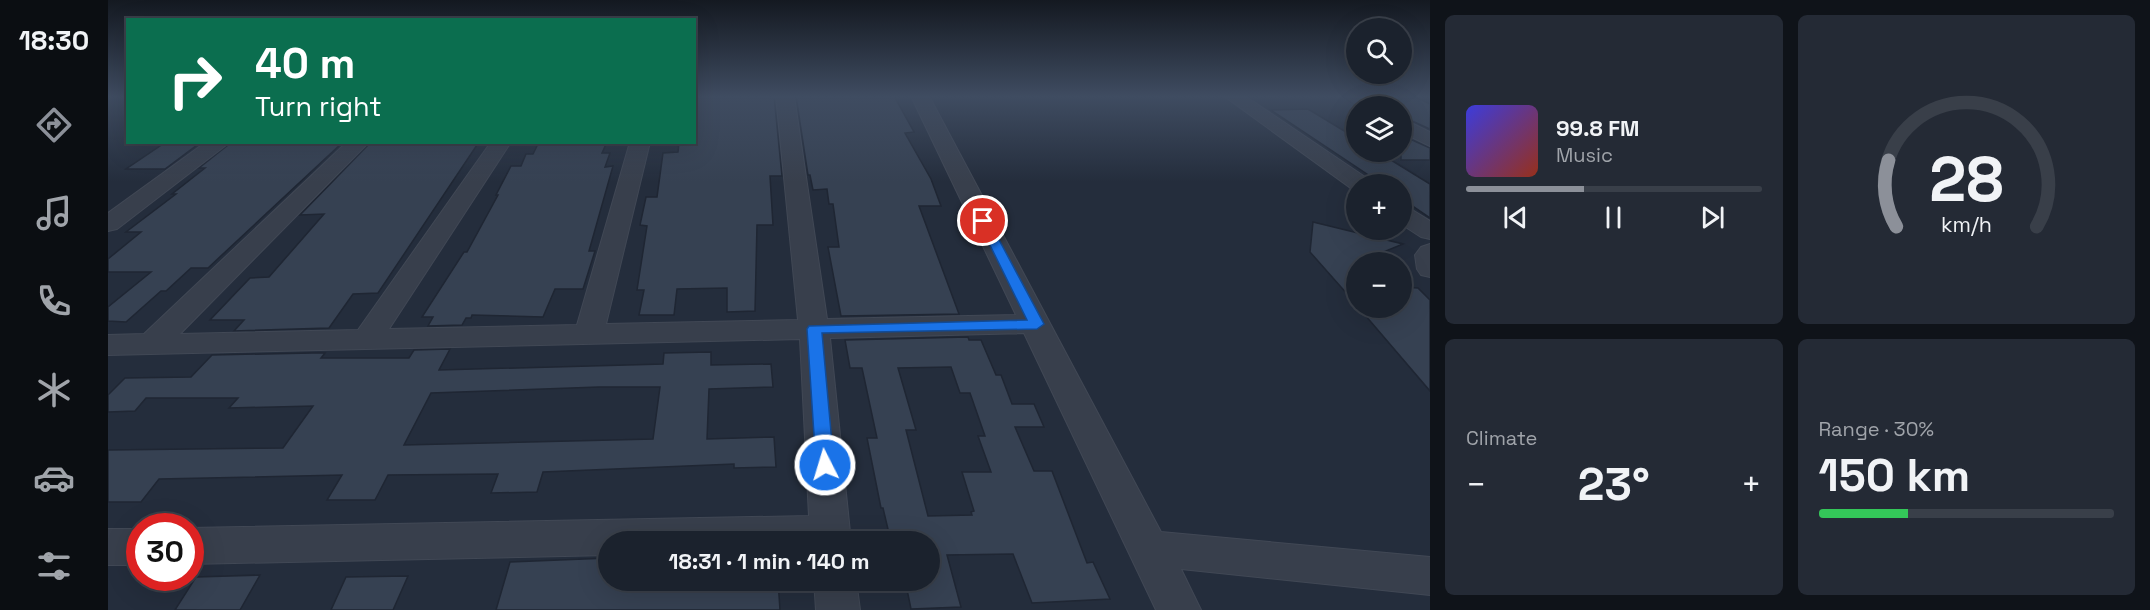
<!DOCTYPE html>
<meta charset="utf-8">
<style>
:root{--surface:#1b222d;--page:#242a35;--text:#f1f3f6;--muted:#a0a4aa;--line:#393f49;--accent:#8c9099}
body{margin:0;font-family:"Space Grotesk",sans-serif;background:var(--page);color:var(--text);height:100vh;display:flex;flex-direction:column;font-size:22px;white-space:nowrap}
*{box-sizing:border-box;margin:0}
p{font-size:20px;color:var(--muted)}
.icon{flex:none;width:33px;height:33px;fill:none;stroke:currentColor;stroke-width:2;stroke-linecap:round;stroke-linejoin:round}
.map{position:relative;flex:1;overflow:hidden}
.drawer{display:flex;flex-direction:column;gap:15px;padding:15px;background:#0f1319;width:720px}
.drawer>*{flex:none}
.guide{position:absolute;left:18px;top:18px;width:570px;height:126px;border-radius:0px;box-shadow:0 6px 24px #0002,0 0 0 2px var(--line);background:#0b6e4f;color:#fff;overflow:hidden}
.controls{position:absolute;left:1238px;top:18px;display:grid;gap:12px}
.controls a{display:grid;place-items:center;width:66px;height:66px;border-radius:50%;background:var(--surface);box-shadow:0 6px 24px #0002,0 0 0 2px var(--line);font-size:30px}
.speed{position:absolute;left:18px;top:513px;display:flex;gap:12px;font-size:30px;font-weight:700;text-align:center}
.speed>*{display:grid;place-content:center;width:78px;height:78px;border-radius:50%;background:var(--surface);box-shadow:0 6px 24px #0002,0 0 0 2px var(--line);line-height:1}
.speed .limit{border:9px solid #d22;background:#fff;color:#111}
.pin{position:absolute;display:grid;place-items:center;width:51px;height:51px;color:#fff;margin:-26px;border:3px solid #fff;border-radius:50%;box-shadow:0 2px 6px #0007}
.me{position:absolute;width:66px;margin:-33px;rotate:355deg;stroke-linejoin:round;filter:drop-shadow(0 0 4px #0008)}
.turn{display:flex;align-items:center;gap:21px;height:126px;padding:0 30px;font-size:27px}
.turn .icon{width:78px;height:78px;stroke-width:2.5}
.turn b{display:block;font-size:42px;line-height:51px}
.big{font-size:45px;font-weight:700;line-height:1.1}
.drawer .tile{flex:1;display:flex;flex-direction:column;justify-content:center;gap:9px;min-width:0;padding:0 21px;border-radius:9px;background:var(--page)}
.drawer .dial{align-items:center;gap:0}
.dial svg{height:156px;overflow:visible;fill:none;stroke:var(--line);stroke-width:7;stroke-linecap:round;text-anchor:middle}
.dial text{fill:var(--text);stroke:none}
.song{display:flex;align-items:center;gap:18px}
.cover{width:72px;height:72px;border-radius:9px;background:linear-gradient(135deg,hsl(240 70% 55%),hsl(10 70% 35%))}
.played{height:6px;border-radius:3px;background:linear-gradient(90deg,var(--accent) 40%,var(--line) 40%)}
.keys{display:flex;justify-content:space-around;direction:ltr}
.heat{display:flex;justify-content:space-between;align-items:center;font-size:33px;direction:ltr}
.charge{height:9px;border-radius:4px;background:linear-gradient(90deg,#34c759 30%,var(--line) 0)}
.drawer .tiles{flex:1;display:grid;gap:15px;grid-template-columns:repeat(2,1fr)}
.trip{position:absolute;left:490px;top:531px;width:342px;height:60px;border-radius:30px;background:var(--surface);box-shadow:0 6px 24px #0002,0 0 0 2px var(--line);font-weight:700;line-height:60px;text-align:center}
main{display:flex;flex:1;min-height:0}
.tabs{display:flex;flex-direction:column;width:108px;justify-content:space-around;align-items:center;background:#0b0e12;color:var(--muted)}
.tabs .icon{width:42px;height:42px}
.tabs .on{color:var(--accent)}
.tabs b{font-size:27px;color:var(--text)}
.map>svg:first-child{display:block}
.building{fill:#364152;stroke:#1f2633;stroke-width:1.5;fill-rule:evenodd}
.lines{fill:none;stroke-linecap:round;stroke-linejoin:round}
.minor-casing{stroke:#414855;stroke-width:2}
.minor{fill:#383f4c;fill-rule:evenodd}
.route{fill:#1a73e8;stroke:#114b97;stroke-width:1.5}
</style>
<main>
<nav class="tabs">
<b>18:30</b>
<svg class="icon on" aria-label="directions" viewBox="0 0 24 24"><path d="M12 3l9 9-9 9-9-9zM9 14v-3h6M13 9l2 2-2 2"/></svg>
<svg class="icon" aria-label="music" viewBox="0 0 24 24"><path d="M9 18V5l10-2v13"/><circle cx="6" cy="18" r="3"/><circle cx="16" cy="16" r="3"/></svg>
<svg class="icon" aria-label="phone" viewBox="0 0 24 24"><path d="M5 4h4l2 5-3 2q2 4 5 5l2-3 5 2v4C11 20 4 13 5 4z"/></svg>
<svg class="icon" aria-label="climate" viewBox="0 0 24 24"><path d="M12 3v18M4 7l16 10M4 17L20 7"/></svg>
<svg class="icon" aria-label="car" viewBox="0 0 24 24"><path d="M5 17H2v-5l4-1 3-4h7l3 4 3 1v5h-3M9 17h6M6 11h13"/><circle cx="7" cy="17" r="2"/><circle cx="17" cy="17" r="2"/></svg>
<svg class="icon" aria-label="filters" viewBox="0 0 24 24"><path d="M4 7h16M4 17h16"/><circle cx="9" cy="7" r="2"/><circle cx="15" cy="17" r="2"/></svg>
</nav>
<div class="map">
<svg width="1322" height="610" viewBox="0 0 1322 610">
<rect width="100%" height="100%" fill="#242d3c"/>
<!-- building -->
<path class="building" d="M586 96H666L674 176H662L665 225H649L647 311 619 312V288L569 289 566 315H531L536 290H529L539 226 532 225 538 197H549L555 153 570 152 571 142H586Z
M688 96H786L806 132 797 133 823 179 833 206H811L851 314 733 316 720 247H731L725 204H721L719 189 705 190 702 175H700Z
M1293 96H1306L1322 104V129L1293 116Z
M1200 109 1248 138V152H1270L1322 184V218L1293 198V184H1274L1163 110Z
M1293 135 1322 148V160H1293Z
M58 142H93L57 169H18Z
M124 142H235L100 268H83L58 291H53L18 322 0 321V307L43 272H0V259L33 232H18L68 194H64L97 168H91Z
M263 142H371L270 293 245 294 221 328 126 331 136 320H102L142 278 161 277 216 214 192 215Z
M431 142H499L494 153H502L497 167 505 166 481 251H487L475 289H447L435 317 364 315 363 318H358L354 325 320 326 325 317H314L356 252H359L390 195H388L403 166H413L418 154H425Z
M1205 222 1295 244 1273 253 1283 262H1248V304L1202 252Z
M1293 287 1310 288 1322 300V391L1251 308H1293Z
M860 337 861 340H873L888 375H893L904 404H926L936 427H907L926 471H944L979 563 985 562 1002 599 924 603 905 554 839 555 853 607 803 609 797 580H822V542H783L775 508H773L759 438H769L754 368H742L737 340ZM843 367 852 393H862L877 436H870L883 472H854L866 511 863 512 864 515 820 516 798 430H808L790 368Z
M342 349 331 370 555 364 556 353 603 352V365L663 364 665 387 601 389 599 439 666 437 668 467 626 468V464L435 472 429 492 383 493 390 474 280 475 267 500H219L234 475 51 479 33 502H0V450L175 448 205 406 121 408 130 398H38L27 411 0 412V395L17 378 83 377 104 355 204 353H217L213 358H301L306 350ZM491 387H552L545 439 296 445 323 393Z
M501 558V580H670L672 610H388L402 562Z
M152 575 132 610H67L88 577Z
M300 576 285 610H223L238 577Z"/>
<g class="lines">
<defs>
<path id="minor" d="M668 96H686L719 319 908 315 803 96H821L1053 532 1322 557V595L1073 569 1093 610H1048L916 333 722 338 743 542H501V555L82 564V528L701 516 692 339 0 355V335L36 334 239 142H261L72 334 250 330 383 142H403L281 329 469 325 522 142H542L498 324 690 320Z
M1116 96H1137L1260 179 1263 184H1248V190L1244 189Z
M1237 96H1259L1272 106H1251Z
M1293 118 1322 132V146L1293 132Z
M98 142H122L9 229 0 231V213Z
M1293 206 1301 208 1322 221V239L1313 237 1293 224Z
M1322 244V277L1313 275 1309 269 1307 255 1313 247Z
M0 529H32V565H0Z
M706 580H748L752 610H708Z"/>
</defs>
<!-- minor casing -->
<use href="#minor" class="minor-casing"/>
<!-- minor -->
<use href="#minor" class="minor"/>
</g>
<!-- sky -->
<linearGradient id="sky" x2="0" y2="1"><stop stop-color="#141921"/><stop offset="0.53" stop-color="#3f4c61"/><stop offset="1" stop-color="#3f4c61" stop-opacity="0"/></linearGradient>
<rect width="1322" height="182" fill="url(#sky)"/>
<!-- route -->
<path class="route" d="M875 217 881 221 936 324 929 329 714 333 726 465 723 470 717 472 711 470 708 465 699 329 701 326 919 320 870 221Z"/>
</svg>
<div class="controls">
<a><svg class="icon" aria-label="search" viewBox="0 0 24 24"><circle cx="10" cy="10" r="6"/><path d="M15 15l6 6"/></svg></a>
<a><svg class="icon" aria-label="layers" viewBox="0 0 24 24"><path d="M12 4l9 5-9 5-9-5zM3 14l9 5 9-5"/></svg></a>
<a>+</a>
<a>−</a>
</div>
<div class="speed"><div class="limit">30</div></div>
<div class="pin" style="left:875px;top:221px;background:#d93025"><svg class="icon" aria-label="arrive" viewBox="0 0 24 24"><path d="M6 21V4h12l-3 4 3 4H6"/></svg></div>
<svg class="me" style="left:717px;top:465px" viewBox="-20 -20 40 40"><circle r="17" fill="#1a73e8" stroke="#fff" stroke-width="3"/><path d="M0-11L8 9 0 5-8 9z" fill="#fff"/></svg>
<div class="trip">18:31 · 1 min · 140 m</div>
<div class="guide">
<div class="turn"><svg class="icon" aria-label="right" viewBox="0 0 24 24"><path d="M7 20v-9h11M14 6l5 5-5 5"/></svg><div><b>40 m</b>Turn right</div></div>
</div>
</div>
<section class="drawer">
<div class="tiles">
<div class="tile">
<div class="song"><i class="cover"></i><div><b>99.8 FM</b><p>Music</p></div></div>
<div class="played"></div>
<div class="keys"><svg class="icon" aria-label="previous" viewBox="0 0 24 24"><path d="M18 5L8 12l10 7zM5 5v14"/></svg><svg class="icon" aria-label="pause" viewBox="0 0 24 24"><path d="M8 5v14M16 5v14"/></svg><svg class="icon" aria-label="next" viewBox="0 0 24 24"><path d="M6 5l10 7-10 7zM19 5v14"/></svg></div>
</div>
<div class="tile dial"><svg viewBox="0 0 100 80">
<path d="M14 69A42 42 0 1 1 86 69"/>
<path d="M14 69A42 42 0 0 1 10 35" stroke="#8c9099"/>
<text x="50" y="56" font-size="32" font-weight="700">28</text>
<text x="50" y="72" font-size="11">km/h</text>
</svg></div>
<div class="tile"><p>Climate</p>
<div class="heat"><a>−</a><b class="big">23°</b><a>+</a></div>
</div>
<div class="tile"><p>Range · 30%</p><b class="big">150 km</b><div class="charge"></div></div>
</div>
</section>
</main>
